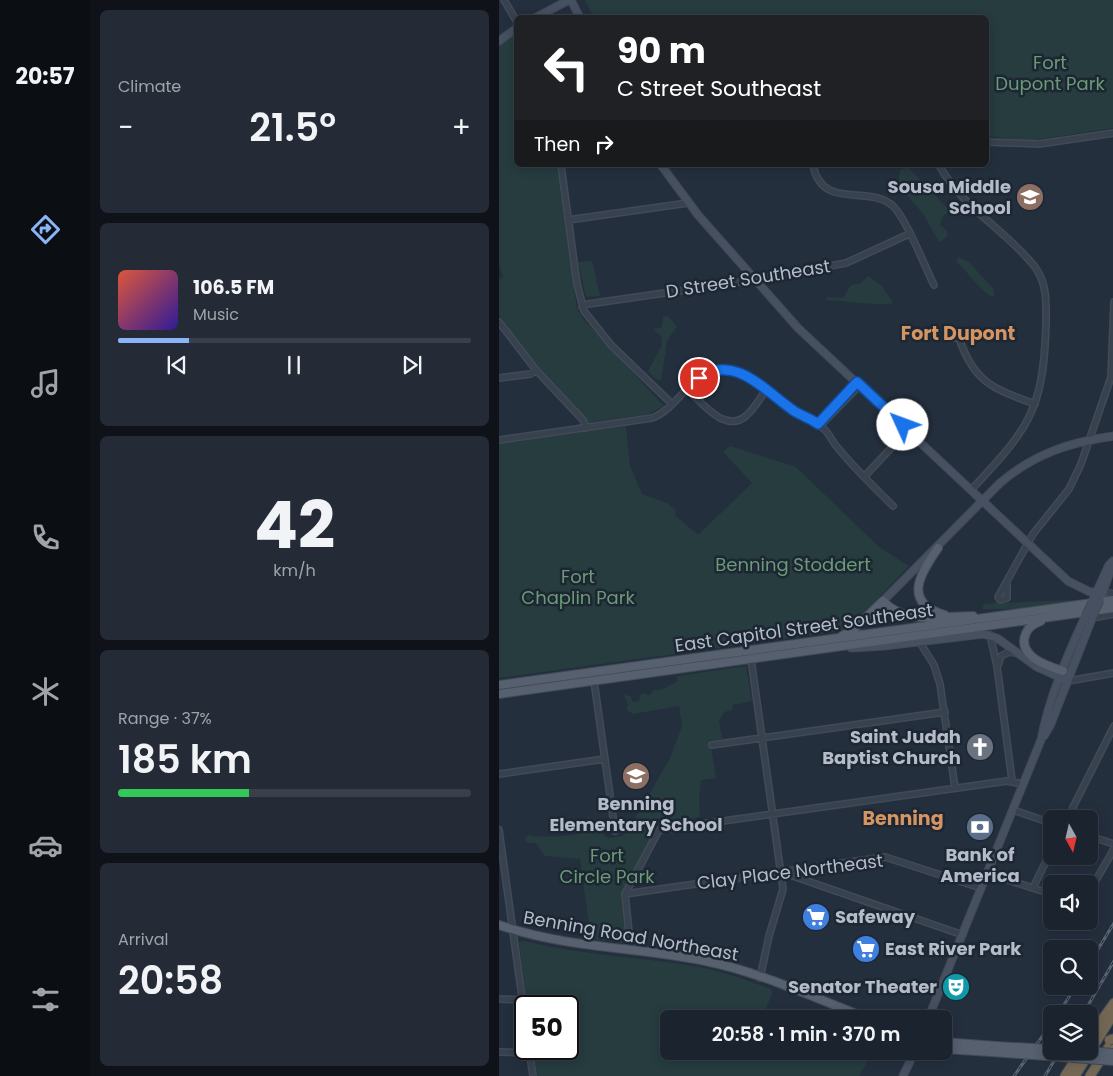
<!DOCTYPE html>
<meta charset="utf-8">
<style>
:root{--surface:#1b232e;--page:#242b36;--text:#f1f3f6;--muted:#a0a4aa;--line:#39404a;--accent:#8ab4f8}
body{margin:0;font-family:Poppins,sans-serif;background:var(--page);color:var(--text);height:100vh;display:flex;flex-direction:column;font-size:19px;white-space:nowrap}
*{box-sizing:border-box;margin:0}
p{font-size:16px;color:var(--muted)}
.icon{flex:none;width:28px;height:28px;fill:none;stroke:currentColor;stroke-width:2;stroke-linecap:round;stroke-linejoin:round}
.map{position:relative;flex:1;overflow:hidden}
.drawer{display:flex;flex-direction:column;gap:10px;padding:10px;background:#0f1319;width:409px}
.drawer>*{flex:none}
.hud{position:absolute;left:15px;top:15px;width:475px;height:152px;border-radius:8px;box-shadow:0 2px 12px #0003,0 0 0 1px var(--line);background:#202124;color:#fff;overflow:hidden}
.needle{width:32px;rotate:172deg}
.tools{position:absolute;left:544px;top:810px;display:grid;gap:10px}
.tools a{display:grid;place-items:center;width:55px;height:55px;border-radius:8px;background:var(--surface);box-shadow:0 2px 12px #0003,0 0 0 1px var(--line);font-size:25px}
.speed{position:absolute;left:15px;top:995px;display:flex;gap:10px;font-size:25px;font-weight:700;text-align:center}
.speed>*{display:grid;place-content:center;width:65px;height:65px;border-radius:50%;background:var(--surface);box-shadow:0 2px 12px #0003,0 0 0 1px var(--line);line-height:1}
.speed .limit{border:2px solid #111;border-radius:8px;background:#fff;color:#111}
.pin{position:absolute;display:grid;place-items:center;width:42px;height:42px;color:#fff;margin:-21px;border:2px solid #fff;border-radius:50%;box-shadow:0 1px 5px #0007}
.me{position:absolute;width:55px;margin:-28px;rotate:313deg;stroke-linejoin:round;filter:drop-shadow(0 0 4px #0008)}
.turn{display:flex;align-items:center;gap:18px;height:105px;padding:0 20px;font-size:22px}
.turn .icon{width:65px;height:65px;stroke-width:2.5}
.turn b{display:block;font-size:35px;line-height:42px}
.then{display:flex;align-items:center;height:48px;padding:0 20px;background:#0003;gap:10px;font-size:19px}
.big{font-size:38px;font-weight:600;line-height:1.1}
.drawer .widget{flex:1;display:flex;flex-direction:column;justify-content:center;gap:8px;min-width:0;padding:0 18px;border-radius:8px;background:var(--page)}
.drawer .dial{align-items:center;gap:0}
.dial b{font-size:65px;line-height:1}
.song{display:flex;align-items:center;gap:15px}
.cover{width:60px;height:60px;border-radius:8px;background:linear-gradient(135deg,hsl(10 70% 55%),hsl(250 70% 35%))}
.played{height:5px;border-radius:2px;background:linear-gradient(90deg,var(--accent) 20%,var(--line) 20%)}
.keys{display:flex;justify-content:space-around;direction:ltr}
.heat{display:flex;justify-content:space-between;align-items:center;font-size:28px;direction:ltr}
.charge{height:8px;border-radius:4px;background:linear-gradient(90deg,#34c759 37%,var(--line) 0)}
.trip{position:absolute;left:161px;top:1010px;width:292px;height:50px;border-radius:8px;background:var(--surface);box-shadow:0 2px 12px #0003,0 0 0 1px var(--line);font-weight:600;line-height:50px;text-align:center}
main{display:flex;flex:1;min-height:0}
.menu{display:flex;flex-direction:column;width:90px;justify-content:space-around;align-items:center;background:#0b0e12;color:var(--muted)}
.menu .icon{width:35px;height:35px}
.menu .on{color:var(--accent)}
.menu b{font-size:22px;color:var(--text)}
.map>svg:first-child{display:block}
.green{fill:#263c3f}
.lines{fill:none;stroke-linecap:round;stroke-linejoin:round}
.minor-casing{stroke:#414a57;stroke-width:8}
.secondary-casing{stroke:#414a57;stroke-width:9}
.primary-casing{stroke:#414a57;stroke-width:10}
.motorway-casing{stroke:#434c59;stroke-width:11}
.minor{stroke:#38414e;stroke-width:5}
.secondary{stroke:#465061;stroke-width:7}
.primary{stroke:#56606e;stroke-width:8}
.motorway{stroke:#746855;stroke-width:9}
.rail-casing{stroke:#5a6575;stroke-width:3}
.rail{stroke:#1d2633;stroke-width:1;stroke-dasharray:4;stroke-linecap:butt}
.secondary-bridge-casing{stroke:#414a57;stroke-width:9;stroke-linecap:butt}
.primary-bridge-casing{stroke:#414a57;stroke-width:10;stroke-linecap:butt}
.motorway-bridge-casing{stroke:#434c59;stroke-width:11;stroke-linecap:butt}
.secondary-bridge{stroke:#465061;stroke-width:7}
.primary-bridge{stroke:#56606e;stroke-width:8}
.motorway-bridge{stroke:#746855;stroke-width:9}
.route-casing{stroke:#114b97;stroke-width:12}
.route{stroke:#1a73e8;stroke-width:9}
.labels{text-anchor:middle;stroke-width:5;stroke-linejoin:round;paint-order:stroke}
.park-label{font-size:18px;fill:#6b9a76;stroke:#1d2633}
.poi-label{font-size:18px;font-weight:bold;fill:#b4bcc9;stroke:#1d2633;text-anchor:end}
.street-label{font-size:18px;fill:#b4bcc9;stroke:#1d2633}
.neighbourhood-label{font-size:19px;font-weight:bold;fill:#d59563;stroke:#1d2633}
</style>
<main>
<nav class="menu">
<b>20:57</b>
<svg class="icon on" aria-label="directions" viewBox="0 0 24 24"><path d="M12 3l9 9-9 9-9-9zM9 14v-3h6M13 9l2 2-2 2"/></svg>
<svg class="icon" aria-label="music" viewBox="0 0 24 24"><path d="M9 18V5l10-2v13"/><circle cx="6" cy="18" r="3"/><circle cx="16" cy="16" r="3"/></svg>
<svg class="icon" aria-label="phone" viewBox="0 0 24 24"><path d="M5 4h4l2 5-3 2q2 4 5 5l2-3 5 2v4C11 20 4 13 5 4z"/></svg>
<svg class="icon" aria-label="climate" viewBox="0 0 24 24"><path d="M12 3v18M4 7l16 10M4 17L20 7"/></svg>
<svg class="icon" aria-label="car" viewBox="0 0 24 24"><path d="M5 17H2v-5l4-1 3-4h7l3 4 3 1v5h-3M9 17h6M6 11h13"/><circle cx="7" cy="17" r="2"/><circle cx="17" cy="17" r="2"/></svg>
<svg class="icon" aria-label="filters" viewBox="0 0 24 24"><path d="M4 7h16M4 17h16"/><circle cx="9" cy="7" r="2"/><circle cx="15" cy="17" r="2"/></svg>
</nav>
<section class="drawer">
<div class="widget"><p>Climate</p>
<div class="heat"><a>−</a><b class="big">21.5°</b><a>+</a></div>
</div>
<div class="widget">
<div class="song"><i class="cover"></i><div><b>106.5 FM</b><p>Music</p></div></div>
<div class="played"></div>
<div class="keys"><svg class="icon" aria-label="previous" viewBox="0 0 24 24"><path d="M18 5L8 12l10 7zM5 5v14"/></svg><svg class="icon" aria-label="pause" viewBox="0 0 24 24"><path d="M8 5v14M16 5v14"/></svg><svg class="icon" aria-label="next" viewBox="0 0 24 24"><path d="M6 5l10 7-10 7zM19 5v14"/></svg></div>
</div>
<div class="widget dial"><b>42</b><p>km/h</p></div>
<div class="widget"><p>Range · 37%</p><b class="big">185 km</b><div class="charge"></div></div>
<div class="widget"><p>Arrival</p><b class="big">20:58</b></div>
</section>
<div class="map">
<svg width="615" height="1076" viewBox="0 0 615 1076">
<rect width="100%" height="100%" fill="#242f3e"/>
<!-- green -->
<path class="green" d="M86 0H614V128L530 141 488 136V18H95Z
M17 33 18 165H58L78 309 85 320 165 406 150 414 88 423 28 353 0 315V280L4 277 0 264V45Z
M408 167C413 170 449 208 450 211L444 216 441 225 447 230 449 236 440 242 425 215 404 190 398 191 401 170Z
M459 257 470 262 495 290V297C481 292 469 272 457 261Z
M93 261 101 296 87 297 79 262Z
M369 276 383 286 394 303C375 306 349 301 327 300L328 297 344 298C351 290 348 283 361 284Z
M168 316 178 326 168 341 162 381 155 378 149 371 163 345 162 336 154 329 163 327 164 317Z
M127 426 131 466 143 494 168 503 177 510 176 515 199 535 253 483 224 452 231 446 297 467 380 547 410 566 354 625 343 631 0 678V443Z
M574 600 577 602 517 609H483L485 604 497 603Z
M247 666 253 701 234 705 233 710 225 712 220 721 223 739 211 741 217 778 202 780 200 798 201 817 160 825 124 896 130 943 92 939 81 859 46 856 37 843H28L26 839 29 835C40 838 81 837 88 830V821L90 815 93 825C103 828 102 836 110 838 114 838 119 836 123 836L128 830 125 826 132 824 140 812 171 758 183 726 180 706 134 714 128 710 129 704 125 695 131 696 134 702 140 701 142 693 151 695 155 690H162L179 681 178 676Z
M26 941C79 955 134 956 188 965 217 969 245 979 272 989L273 994 264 1016 272 1019H170V1051H356L371 1057 360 1076H38L34 1049H69V1006H28L20 942Z"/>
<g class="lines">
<defs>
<path id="minor" d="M5 0 18 22
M488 142 540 144 615 133
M62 165 78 284 85 311 112 345 173 404
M314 165C323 211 369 184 394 206 408 220 425 265 435 285
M440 165C464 209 507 230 536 267 549 285 547 305 547 326 544 411 530 428 473 489
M69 220 189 203
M83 307 89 304 256 280 347 263 410 234
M0 322 37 370 84 420 88 428
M460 338 463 334 457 331 455 338H460C475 383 495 389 536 404
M0 378 32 374 37 370
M188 389C202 402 227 435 248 415 256 408 261 398 267 390
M319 424 358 382
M321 426 361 385
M0 440 153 418C178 409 189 377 215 371 248 362 272 398 297 412 307 419 317 421 326 430 331 435 334 443 339 448 356 469 376 488 394 506
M365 477 409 430
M508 583V598L501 600 499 597 534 534 570 489 582 464 612 377 615 302
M605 592 615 594
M593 618 615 614
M491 635 498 666 513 780
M420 641 435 665 441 684 456 788
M252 659 284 889 270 936 261 978
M499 665 502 656 510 652 518 653
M95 681 116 831
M569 681 615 673
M213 745 446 712
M0 774 106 759
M514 810 552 823
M568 819 615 726
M0 830 26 1019
M590 836 615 844
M285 873 464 935
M488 873 552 894
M534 888 552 851
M590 892 615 849
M126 894 386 857 482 888
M132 951 126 894 160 830 508 781 524 784
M0 999 24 1000
M30 1049 34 1076
M0 1052 31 1053"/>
<path id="secondary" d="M72 0 81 18
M36 18 70 0
M0 41 18 28
M162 165 199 215 299 328 569 581 591 592H605
M603 595 614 563
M384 601 501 483C535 454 571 442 615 436
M593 602 610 565 614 561
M352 648 385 646 484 634 498 638 538 667 569 681
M545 736 551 726 594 616
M429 1019 542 740C550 698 568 656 586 617
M404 1076 416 1051"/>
<path id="primary" d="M439 548C422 572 402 603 446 615
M542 621C535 624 530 626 527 633 517 656 548 666 564 671
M343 636 354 630 384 601C405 625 446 616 474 616
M0 685 615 600
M0 694 615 608
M0 925C67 948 137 947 206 961 262 972 317 999 371 1019
M445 1042 497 1046
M445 1049 492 1052"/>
<path id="motorway" d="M590 1038 615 1003
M566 1076 582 1051
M576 1076 615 1013
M591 1076 615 1039"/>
</defs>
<!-- minor casing -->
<use href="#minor" class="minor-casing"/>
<!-- secondary casing -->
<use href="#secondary" class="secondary-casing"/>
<!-- primary casing -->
<use href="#primary" class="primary-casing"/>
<!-- motorway casing -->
<use href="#motorway" class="motorway-casing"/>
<!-- minor -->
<use href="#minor" class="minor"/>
<!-- secondary -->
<use href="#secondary" class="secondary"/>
<!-- primary -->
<use href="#primary" class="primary"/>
<!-- motorway -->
<use href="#motorway" class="motorway"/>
<defs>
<path id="rail" d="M590 964 615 923
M559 1014 577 986
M584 1014 615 961
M515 1076 552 1024
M546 1076 561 1051"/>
</defs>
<!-- rail casing -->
<use href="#rail" class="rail-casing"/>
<!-- rail -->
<use href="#rail" class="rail"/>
<defs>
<path id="secondary-bridge" d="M594 616 601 600
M586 617 593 602"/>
<path id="primary-bridge" d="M497 1046 552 1049
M590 1051 615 1053
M492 1052 615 1061"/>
<path id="motorway-bridge" d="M610 1040 615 1039"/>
</defs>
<!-- secondary-bridge casing -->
<use href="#secondary-bridge" class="secondary-bridge-casing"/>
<!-- primary-bridge casing -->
<use href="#primary-bridge" class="primary-bridge-casing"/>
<!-- motorway-bridge casing -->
<use href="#motorway-bridge" class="motorway-bridge-casing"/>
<!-- secondary-bridge -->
<use href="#secondary-bridge" class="secondary-bridge"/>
<!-- primary-bridge -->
<use href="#primary-bridge" class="primary-bridge"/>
<!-- motorway-bridge -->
<use href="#motorway-bridge" class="motorway-bridge"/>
</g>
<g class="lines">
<defs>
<path id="route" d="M200 378C236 353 266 391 295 411 303 416 311 418 319 424L358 382 404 425"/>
</defs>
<!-- route casing -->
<use href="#route" class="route-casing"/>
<!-- route -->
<use href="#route" class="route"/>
</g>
<!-- icons -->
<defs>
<symbol id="school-disc" viewBox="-11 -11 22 22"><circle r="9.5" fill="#8d6e63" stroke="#1d2633"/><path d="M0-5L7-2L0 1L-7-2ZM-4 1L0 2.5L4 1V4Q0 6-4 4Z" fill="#fff"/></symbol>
<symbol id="church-disc" viewBox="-11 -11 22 22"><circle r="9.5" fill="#6b7280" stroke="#1d2633"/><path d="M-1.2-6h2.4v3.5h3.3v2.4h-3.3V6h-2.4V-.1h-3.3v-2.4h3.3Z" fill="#fff"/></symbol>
<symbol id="bank-disc" viewBox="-11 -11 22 22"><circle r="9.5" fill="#5c6f8a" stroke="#1d2633"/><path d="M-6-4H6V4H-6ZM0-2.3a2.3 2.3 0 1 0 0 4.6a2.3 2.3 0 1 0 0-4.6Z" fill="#fff"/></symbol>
<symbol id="supermarket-disc" viewBox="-11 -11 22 22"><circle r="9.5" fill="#3f7fe0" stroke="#1d2633"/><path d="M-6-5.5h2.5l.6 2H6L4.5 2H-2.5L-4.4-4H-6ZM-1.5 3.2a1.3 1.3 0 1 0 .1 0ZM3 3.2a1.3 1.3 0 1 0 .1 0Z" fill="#fff"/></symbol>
<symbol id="theatre-disc" viewBox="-11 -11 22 22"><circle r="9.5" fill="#0f9aa8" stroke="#1d2633"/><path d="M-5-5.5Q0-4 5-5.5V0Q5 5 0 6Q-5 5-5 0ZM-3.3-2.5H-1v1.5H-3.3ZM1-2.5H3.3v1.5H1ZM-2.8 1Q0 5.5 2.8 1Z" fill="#fff"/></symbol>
</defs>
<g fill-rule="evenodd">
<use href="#school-disc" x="515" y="181" width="32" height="32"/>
<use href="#church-disc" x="465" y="731" width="32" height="32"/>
<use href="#school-disc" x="121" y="760" width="32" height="32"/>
<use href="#bank-disc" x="465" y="811" width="32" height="32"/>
<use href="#supermarket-disc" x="301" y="901" width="32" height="32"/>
<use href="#supermarket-disc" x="351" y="933" width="32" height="32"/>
<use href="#theatre-disc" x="441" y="971" width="32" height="32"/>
</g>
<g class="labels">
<!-- park labels -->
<g class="park-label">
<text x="551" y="69">Fort<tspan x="551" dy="21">Dupont Park</tspan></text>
<text x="294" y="571">Benning Stoddert</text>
<text x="79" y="583">Fort<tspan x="79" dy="21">Chaplin Park</tspan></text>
<text x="108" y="862">Fort<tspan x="108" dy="21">Circle Park</tspan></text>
</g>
<!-- poi labels -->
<g class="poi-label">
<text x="512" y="193">Sousa Middle<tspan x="512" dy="21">School</tspan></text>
<text x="462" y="743">Saint Judah<tspan x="462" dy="21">Baptist Church</tspan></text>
<text x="137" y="810" text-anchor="middle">Benning<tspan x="137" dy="21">Elementary School</tspan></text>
<text x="481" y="861" text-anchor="middle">Bank of<tspan x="481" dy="21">America</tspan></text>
<text x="336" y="923" text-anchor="start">Safeway</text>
<text x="386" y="955" text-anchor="start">East River Park</text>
<text x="438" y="993">Senator Theater</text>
</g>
<!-- street labels -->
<g class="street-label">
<text transform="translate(249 279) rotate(-9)" y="6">D Street Southeast</text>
<text transform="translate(305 628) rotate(-8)" y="6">East Capitol Street Southeast</text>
<text transform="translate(291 872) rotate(-7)" y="6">Clay Place Northeast</text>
<text transform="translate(132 936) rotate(10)" y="6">Benning Road Northeast</text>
</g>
<!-- neighbourhood labels -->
<g class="neighbourhood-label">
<text x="459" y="340">Fort Dupont</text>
<text x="404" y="825">Benning</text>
</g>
</g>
</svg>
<div class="tools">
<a><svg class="needle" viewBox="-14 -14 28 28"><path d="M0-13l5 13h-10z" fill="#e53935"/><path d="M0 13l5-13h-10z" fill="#a0a4aa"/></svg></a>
<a><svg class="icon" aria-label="sound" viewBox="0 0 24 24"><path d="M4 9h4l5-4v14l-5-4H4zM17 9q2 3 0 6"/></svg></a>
<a><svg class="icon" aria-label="search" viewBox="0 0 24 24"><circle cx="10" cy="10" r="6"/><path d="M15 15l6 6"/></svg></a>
<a><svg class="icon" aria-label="layers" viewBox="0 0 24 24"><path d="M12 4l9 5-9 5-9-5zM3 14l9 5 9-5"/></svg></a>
</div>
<div class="speed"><div class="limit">50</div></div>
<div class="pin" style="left:200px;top:378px;background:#d93025"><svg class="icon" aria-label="arrive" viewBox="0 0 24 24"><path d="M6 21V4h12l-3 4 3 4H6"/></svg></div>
<svg class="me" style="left:404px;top:425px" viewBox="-20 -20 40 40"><circle r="19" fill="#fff"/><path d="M0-13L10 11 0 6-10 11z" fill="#1a73e8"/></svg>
<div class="trip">20:58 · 1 min · 370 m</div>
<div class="hud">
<div class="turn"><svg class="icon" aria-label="left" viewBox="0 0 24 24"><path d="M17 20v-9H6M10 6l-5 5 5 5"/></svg><div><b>90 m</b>C Street Southeast</div></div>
<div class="then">Then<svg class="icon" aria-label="right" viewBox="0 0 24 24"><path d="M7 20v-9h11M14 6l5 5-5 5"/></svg></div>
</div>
</div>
</main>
